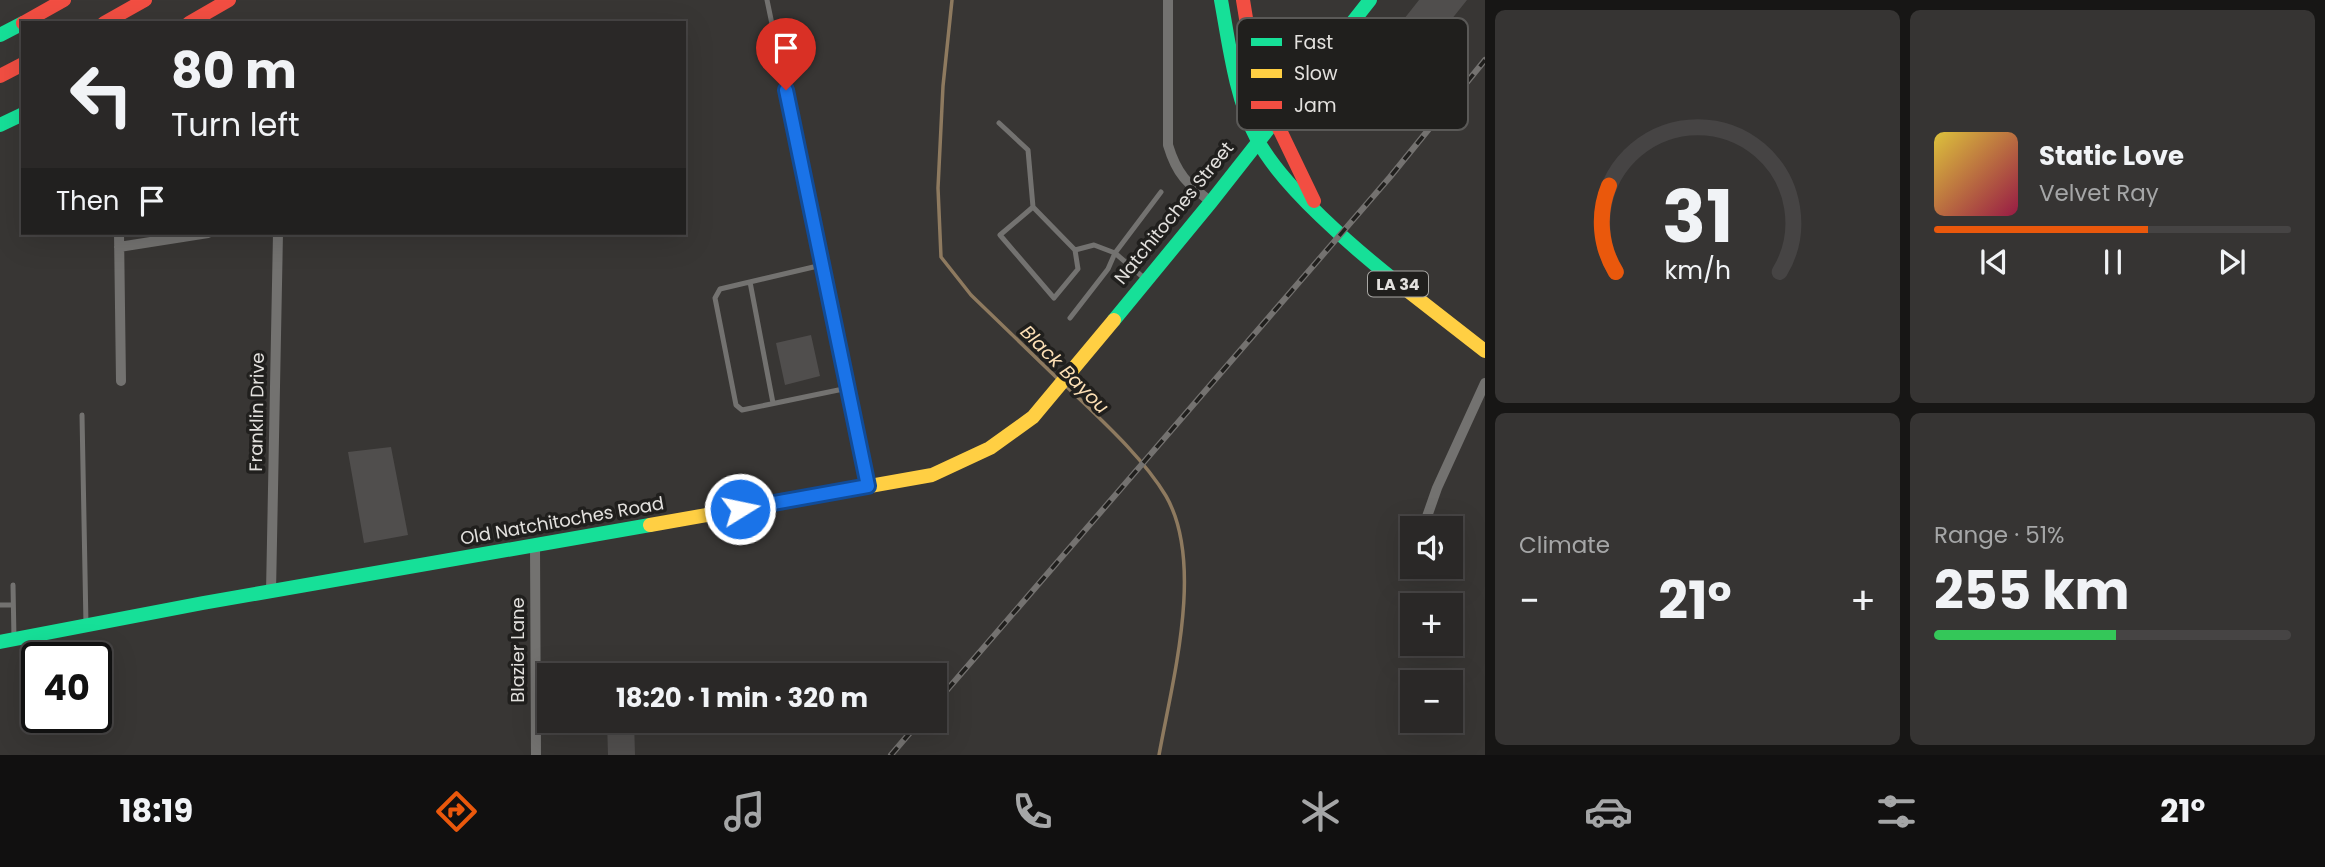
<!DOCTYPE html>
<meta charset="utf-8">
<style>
:root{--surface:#2a2827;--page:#363433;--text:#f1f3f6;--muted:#a5a6a7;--line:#464444;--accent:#ea580c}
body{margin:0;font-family:Poppins,sans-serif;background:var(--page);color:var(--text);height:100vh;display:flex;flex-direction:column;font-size:26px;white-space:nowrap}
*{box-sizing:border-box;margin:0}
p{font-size:23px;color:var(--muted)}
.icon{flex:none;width:38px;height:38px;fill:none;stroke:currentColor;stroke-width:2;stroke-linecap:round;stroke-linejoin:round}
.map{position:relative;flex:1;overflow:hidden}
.details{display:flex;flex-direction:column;gap:10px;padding:10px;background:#171615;width:840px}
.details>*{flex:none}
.guide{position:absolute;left:21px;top:21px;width:665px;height:214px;border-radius:0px;box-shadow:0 7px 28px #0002,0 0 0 2px var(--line);background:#2a2827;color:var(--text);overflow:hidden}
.buttons{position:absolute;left:1400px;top:516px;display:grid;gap:14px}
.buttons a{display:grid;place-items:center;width:63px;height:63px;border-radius:0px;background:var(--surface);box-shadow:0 7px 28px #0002,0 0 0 2px var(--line);font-size:35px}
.speed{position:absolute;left:21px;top:642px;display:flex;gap:14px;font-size:35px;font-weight:700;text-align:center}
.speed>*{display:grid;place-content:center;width:91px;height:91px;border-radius:50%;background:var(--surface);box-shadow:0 7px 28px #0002,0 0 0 2px var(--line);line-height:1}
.speed .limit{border:4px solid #111;border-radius:10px;background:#fff;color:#111}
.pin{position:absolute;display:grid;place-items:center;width:60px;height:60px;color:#fff;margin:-72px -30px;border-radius:50% 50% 50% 0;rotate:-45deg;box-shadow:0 0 7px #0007}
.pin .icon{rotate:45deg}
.me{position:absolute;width:77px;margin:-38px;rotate:80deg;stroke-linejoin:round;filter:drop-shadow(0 0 5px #0008)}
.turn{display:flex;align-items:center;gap:24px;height:147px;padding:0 35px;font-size:32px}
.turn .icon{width:91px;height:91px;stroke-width:2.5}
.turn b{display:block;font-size:49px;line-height:60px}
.then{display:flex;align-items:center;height:66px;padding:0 35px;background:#0003;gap:14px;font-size:26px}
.big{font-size:52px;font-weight:700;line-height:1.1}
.details .tile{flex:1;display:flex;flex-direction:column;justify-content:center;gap:10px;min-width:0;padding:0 24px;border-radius:10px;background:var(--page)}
.details .dial{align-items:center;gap:0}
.dial svg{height:182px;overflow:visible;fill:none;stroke:var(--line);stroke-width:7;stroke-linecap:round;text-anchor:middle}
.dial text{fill:var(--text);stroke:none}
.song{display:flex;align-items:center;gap:21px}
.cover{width:84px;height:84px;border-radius:10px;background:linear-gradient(135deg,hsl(50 70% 55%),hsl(340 70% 35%))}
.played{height:7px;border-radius:4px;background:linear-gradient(90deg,var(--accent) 60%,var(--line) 60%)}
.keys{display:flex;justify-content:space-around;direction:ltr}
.heat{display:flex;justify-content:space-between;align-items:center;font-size:38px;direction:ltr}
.charge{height:10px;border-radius:5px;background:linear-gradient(90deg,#34c759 51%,var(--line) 0)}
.details .tiles{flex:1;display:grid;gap:10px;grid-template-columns:repeat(2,1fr)}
.trip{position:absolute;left:537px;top:663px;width:410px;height:70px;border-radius:0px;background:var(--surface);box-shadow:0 7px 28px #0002,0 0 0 2px var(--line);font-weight:700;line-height:70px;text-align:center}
.tabs{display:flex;height:112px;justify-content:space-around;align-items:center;background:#111010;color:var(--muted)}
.tabs .icon{width:49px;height:49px}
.tabs .on{color:var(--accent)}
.tabs b{font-size:32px;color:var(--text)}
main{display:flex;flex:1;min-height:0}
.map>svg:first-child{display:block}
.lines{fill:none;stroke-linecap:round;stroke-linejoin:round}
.stream{stroke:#8e7a5f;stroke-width:3.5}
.building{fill:#504e4d}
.lane{stroke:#737270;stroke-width:5}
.street{stroke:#737270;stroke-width:10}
.fast{stroke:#16e098;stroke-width:14}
.slow{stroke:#ffcf43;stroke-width:14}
.jam{stroke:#f24e42;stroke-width:14}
.rail-casing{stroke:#747270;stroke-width:6}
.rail{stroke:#201f1d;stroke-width:3.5;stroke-dasharray:10;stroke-linecap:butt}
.route-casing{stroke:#114b97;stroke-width:18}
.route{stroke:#1a73e8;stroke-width:12}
.labels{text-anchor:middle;stroke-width:7;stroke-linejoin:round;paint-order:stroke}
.shield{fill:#201f1d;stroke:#a8a7a4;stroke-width:2}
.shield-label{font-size:16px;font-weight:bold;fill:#e3e1de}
.street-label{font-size:18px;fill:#e3e1de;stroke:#201f1d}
.water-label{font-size:19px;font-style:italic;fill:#fcdfb5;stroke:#201f1d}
.key{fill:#201f1d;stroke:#5a5957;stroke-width:2}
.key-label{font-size:19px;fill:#e3e1de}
</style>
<main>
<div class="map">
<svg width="1485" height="755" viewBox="0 0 1485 755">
<rect width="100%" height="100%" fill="#383634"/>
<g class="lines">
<!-- stream -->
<path class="stream" d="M952 0 943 86 938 188 941 257 971 295 1059 380
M1065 385C1099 418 1142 456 1166 496 1205 564 1172 682 1159 755"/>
</g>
<!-- building -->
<path class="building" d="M1419 0H1467L1399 85 1370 62Z
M811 335 820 376 785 385 776 343Z
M391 447 408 535 364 543 348 452Z
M607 721H634L635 755H608Z"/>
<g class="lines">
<!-- lane -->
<path class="lane" d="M767 0 868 486
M999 123 1028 150 1033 207 1075 250 1094 245 1115 253 1161 192
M1033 207 1000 235 1054 298 1078 269 1075 250
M822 265 720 289 715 298 736 405 742 410 848 388
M750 282 773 403
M1070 318 1108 269 1115 253 1144 278
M82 415 86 625
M13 585 14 639
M0 605H13"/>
<!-- street -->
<path class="street" d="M1168 0V145C1177 175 1187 183 1211 202
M119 233 121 381
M119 247 208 233
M1423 528 1437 488 1485 383
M535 545 536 755
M1411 553 1412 550
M271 592 278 233"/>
<!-- fast -->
<path class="fast" d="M1221 0C1229 44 1236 100 1257 139 1282 187 1356 250 1399 284
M0 35 23 23
M0 125 23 114
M1114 320 1211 202 1370 0
M0 642 203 603 650 525"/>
<!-- slow -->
<path class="slow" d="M1399 284 1485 351
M650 525 932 475 990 448 1033 417 1114 320"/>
<!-- jam -->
<path class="jam" d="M1243 0 1251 49 1264 97 1314 201
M23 23 64 0
M104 23 145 0
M189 23 229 0
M0 76 23 64"/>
<defs>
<path id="rail" d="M934 705 1390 177 1485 60
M891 755 920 721"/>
</defs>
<!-- rail casing -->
<use href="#rail" class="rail-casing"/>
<!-- rail -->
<use href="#rail" class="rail"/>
</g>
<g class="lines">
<defs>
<path id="route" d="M740 509 868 486 786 90"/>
</defs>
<!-- route casing -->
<use href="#route" class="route-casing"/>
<!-- route -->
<use href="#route" class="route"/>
</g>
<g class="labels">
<!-- shield labels -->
<rect class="shield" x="1368" y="271.5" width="60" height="25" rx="5"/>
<g class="shield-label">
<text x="1398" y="290">LA 34</text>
</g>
<!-- street labels -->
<g class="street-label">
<text transform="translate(1174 213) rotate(-51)" y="6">Natchitoches Street</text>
<text transform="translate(257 412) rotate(-89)" y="6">Franklin Drive</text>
<text transform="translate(562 521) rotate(-10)" y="6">Old Natchitoches Road</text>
<text transform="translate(518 650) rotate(-90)" y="6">Blazier Lane</text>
</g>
<!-- water labels -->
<g class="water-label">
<text transform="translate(1065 369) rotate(45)" y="7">Black Bayou</text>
</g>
</g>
<!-- legend -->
<rect x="1237" y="18" width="231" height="112" rx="10" class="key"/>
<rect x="1251" y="38" width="31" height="8" fill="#16e098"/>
<rect x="1251" y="69" width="31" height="9" fill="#ffcf43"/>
<rect x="1251" y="101" width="31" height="8" fill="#f24e42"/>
<g class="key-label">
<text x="1294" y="49">Fast</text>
<text x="1294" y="80">Slow</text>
<text x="1294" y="112">Jam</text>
</g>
</svg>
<div class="buttons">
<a><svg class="icon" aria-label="sound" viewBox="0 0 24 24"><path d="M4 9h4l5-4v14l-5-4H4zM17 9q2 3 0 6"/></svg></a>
<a>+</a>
<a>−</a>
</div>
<div class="speed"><div class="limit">40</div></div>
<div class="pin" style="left:786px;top:90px;background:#d93025"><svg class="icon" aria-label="arrive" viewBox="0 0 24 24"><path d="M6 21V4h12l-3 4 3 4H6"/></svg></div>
<svg class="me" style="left:740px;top:509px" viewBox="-20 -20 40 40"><circle r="17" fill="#1a73e8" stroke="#fff" stroke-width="3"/><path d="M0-11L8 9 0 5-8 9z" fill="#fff"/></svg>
<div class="trip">18:20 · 1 min · 320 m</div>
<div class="guide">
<div class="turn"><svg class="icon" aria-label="left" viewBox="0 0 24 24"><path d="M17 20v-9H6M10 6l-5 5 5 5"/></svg><div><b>80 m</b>Turn left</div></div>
<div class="then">Then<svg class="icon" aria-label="arrive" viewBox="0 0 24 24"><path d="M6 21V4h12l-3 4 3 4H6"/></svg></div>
</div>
</div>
<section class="details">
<div class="tiles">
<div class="tile dial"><svg viewBox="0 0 100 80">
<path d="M14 69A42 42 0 1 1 86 69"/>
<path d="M14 69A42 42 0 0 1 11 31" stroke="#ea580c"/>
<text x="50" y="56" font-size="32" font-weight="700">31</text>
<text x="50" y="72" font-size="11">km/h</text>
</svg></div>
<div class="tile">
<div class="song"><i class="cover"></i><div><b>Static Love</b><p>Velvet Ray</p></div></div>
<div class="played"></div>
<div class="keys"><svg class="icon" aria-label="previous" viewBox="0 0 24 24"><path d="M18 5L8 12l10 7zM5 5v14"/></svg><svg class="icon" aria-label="pause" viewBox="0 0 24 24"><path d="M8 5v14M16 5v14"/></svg><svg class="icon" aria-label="next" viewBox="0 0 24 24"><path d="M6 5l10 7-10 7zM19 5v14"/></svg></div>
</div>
<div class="tile"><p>Climate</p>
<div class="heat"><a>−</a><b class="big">21°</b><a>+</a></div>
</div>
<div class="tile"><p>Range · 51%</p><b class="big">255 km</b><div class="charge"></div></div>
</div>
</section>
</main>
<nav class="tabs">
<b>18:19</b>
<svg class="icon on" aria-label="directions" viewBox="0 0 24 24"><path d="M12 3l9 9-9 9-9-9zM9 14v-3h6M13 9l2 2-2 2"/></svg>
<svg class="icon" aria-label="music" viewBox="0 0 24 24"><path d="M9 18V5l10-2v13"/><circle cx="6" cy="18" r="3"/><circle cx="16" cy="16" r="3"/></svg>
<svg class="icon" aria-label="phone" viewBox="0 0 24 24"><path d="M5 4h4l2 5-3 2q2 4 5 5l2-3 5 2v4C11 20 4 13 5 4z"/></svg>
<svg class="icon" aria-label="climate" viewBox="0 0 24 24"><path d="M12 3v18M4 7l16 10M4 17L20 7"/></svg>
<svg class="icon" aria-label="car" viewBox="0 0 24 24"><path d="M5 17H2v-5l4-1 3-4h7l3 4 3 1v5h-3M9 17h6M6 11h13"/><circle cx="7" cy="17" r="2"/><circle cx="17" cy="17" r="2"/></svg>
<svg class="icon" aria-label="filters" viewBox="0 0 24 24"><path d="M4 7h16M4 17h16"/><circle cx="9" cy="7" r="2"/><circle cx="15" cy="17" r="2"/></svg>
<b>21°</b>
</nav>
